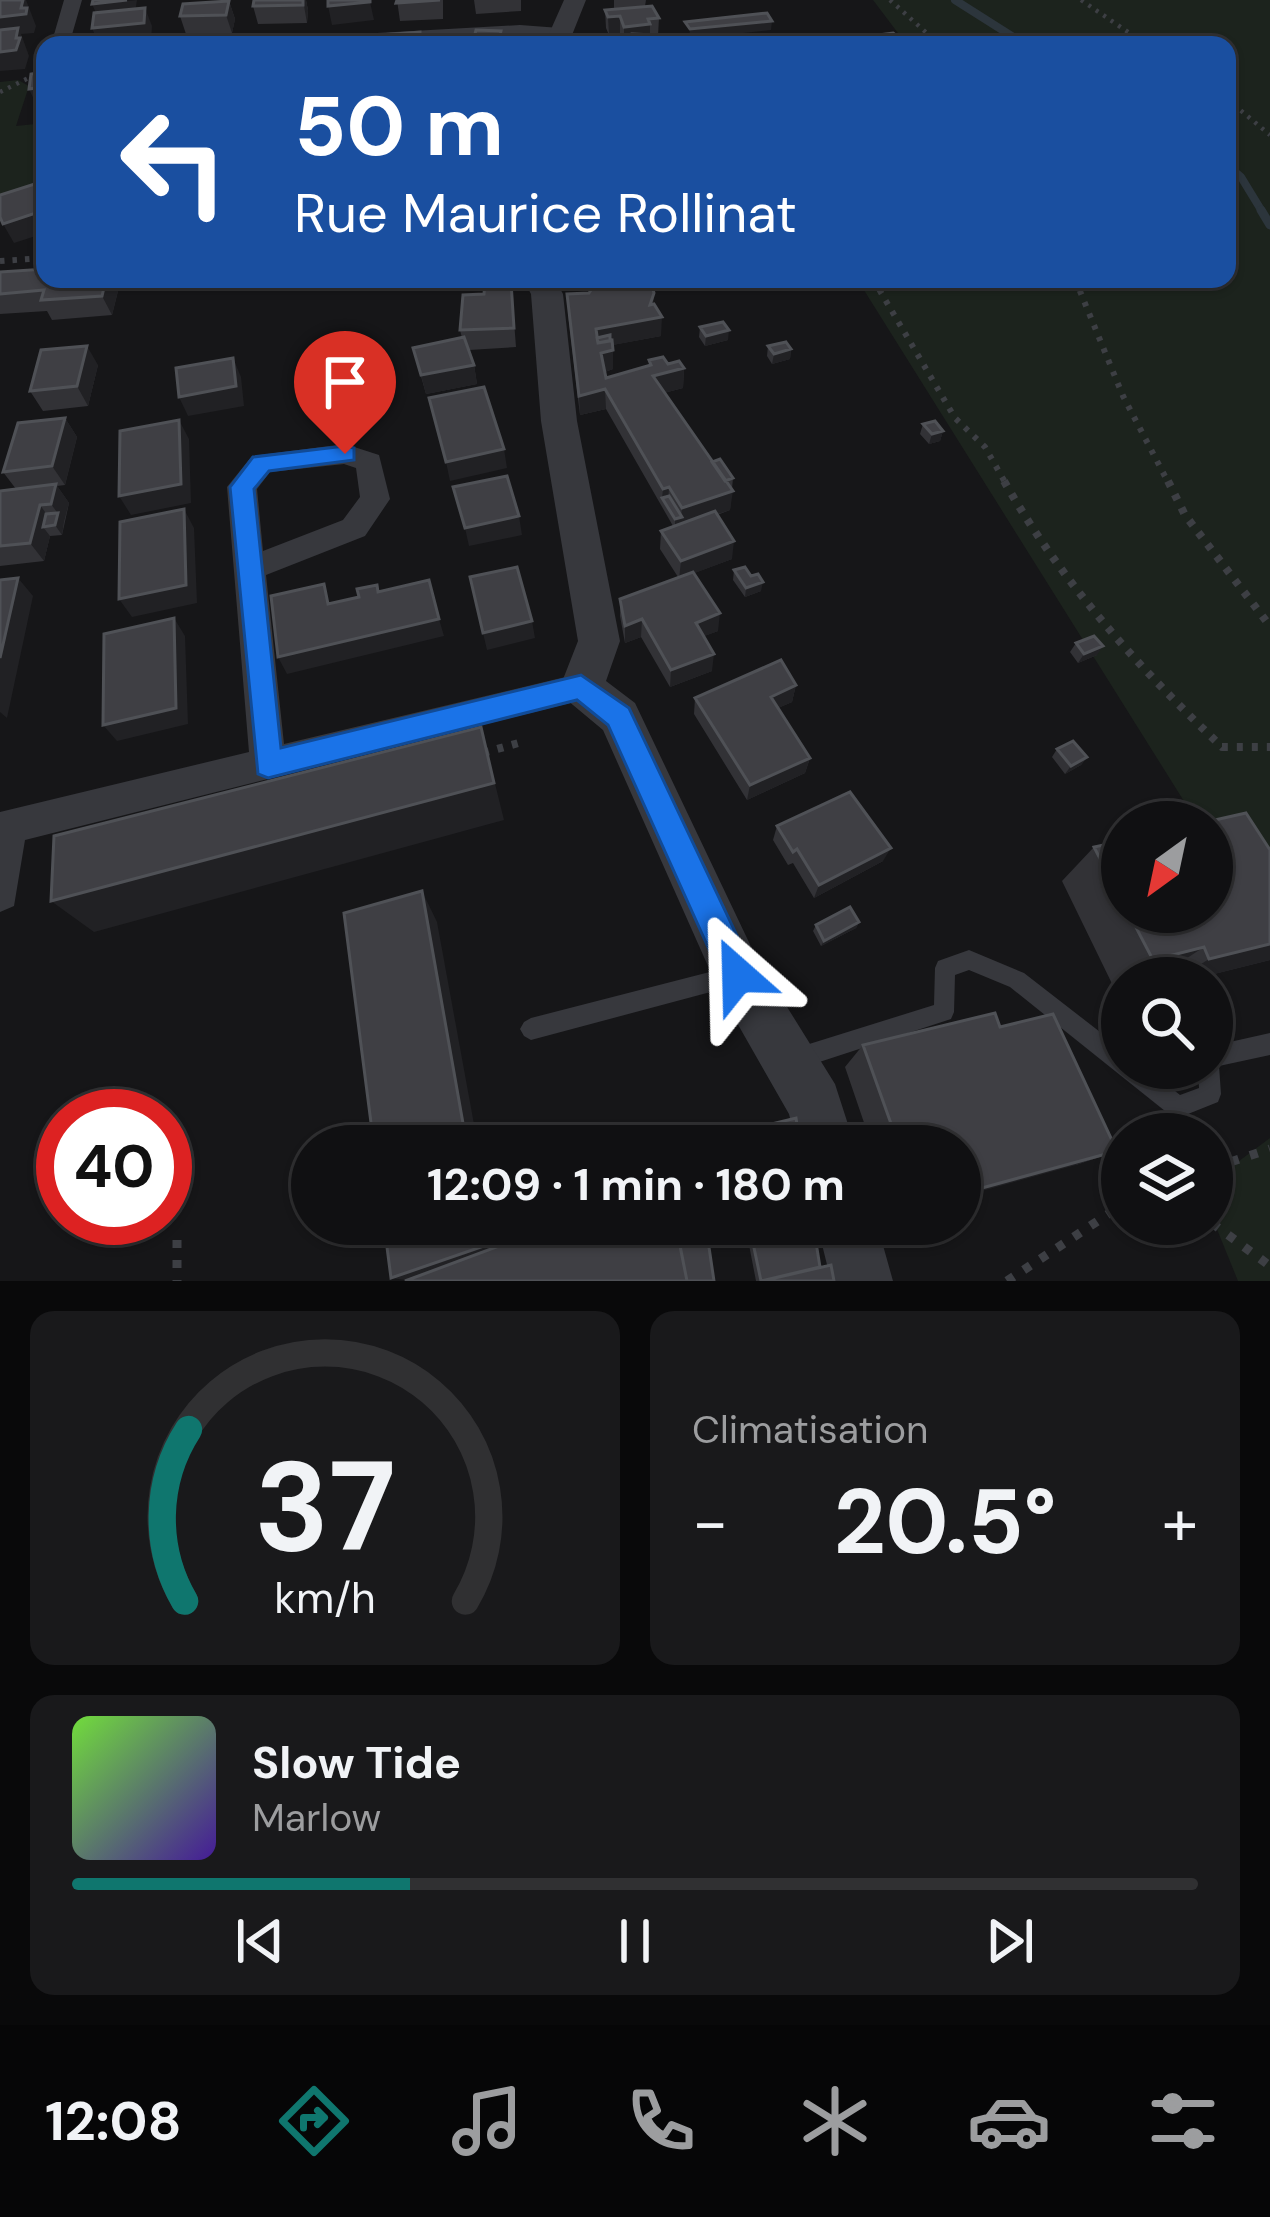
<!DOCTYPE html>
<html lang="fr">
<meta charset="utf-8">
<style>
:root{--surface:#101012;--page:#19191b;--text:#f1f3f6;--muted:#9c9d9f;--line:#303032;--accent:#0f766e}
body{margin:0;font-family:"DM Sans",sans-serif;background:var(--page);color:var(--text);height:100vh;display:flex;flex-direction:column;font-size:45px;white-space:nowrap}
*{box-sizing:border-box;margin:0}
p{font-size:39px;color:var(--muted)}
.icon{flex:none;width:66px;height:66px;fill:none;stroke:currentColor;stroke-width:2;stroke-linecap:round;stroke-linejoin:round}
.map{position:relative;height:1281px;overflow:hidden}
.panel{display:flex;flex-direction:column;gap:30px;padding:30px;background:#09090a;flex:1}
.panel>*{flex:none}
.hud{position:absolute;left:36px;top:36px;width:1200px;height:252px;border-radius:24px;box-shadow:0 3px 9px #0004,0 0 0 3px var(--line);background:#1a4fa0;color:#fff;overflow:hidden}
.needle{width:78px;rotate:213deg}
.controls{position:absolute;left:1101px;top:801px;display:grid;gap:24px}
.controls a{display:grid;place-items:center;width:132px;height:132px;border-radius:50%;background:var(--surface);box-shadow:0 3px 9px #0004,0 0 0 3px var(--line);font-size:60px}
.speed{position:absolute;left:36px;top:1089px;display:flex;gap:24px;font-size:60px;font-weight:700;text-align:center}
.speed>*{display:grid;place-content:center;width:156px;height:156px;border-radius:50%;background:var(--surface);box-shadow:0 3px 9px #0004,0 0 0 3px var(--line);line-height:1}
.speed .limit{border:18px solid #d22;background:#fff;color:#111}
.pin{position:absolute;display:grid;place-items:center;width:102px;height:102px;color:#fff;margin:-123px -51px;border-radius:50% 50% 50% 0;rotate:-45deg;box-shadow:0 0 12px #0007}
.pin .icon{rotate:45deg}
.me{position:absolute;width:132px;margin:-66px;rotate:335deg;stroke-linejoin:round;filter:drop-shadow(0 0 9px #0008)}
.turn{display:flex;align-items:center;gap:42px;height:252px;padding:0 60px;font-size:54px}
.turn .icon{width:156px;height:156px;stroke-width:2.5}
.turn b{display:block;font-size:84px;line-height:102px}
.big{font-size:90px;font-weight:700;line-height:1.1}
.panel .card{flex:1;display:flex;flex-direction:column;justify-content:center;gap:18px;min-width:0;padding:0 42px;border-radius:24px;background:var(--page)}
.panel .dial{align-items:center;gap:0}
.dial svg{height:312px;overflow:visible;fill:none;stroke:var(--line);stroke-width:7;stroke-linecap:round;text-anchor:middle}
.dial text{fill:var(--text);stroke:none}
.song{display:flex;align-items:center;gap:36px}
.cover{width:144px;height:144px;border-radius:18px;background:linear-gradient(135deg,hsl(100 70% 55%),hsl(260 70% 35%))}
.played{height:12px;border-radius:6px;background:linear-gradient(90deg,var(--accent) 30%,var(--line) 30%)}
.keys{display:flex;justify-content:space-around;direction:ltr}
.heat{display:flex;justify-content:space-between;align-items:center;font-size:66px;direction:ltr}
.panel .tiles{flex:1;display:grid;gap:30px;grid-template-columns:1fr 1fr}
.card:last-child{grid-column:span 2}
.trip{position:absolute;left:291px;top:1125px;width:690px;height:120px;border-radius:60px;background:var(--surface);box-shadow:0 3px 9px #0004,0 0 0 3px var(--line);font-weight:700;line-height:120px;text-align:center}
.dock{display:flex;height:192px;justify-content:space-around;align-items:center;background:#060607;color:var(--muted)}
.dock .icon{width:84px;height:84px}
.dock .active{color:var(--accent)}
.dock b{font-size:54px;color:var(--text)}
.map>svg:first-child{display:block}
.green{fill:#1c231d}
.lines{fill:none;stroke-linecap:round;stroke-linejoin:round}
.stream-far1{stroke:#2c353c;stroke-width:8}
.stream{stroke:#2c353c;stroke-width:9}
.path-far3{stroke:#3d3f44;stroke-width:4.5;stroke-dasharray:3 6;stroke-linecap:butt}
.path-far2{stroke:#3d3f44;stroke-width:6;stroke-dasharray:4.5 8;stroke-linecap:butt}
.path-far1{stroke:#3d3f44;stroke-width:8;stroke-dasharray:6 9;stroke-linecap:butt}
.path{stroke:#3d3f44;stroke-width:9;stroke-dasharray:8 12;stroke-linecap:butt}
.service{fill:#37383d;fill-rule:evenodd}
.minor{fill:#37383d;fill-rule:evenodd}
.tertiary{fill:#37383d;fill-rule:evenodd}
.wall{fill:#323236}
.shaded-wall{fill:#212124}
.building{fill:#3f3f44;stroke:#4f5156;stroke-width:3}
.route{fill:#1a73e8;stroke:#114b97;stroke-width:3}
</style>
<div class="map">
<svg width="1270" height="1281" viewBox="0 0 1270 1281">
<rect width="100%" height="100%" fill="#161618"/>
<!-- green -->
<path class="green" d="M873 0H1270V939L1212 822H1197L857 279H1227V45H907Z
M18 80 29 86 16 126 45 123C45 177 49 181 0 208V82Z
M1270 1138V1281H1238L1212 1217V1181Z"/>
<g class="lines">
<!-- stream-far1 -->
<path class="stream-far1" d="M955 0 1026 45
M1227 165 1241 177 1263 213"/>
<!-- stream -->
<path class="stream" d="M1261 210 1270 225"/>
<!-- path-far3 -->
<path class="path-far3" d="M890 0 940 45
M1081 0 1147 45
M0 92 45 70
M1227 99 1270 135"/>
<!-- path-far2 -->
<path class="path-far2" d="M0 261 45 258
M873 279 955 418 985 447 1006 484
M1075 279 1123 396 1169 484"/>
<!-- path-far1 -->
<path class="path-far1" d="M1004 481C1062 583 1138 667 1222 747H1270
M1168 481 1185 515 1270 626
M483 753 522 742"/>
<!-- path -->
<path class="path" d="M1212 1168 1270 1149
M1212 1223 1270 1266
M177 1240V1281
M1007 1281 1122 1205"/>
<!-- service -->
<path class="service" d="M969 950 1024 973 1122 1049V1068H1146L1180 1095 1199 1088 1198 1068H1212V1046L1270 1033V1055L1219 1066 1221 1094 1218 1102 1178 1118 1170 1115 1010 987 969 970 955 975 954 1012 951 1019 798 1069 790 1066 787 1058 790 1050 934 1005 935 968 938 961Z
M733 966 740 969 743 976 740 983 733 986 531 1040 524 1036 520 1029 524 1022 531 1018Z"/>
<!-- minor -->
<path class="minor" d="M64 0H82L69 45H51Z
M520 25 560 28 569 34 560 40 520 37 262 45 271 39Z
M345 444 379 455 390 499 365 536 266 575 284 744 582 673 594 677 599 687 594 697 25 840 14 906 0 912V812L249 752 227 487 252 456ZM344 464 356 468 360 497 343 520 263 551 257 489 270 472Z"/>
<!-- tertiary -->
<path class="tertiary" d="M564 0H586L568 45H544Z
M523 279H555L563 294 577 421 620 641 606 681 635 703 756 957 835 1084 855 1146H797L789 1114 720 993 603 730 567 700 560 687 578 641 541 421 531 294Z
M817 1224H877L893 1281H831Z"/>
</g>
<!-- wall -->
<path class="wall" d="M306 0 308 10 307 23 258 24 253 6Z
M397 0H443V19L400 21Z
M474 0H521V11L476 14Z
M614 0H646L645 6 659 18 658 36 681 45H624L620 34 609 35 606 28 605 10 614 9Z
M229 1 235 19 232 33 186 34 180 16Z
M0 272 45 279H112L118 291 112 315 52 320 47 311 0 314Z
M511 282 516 347 469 350 474 365 477 384 426 394 413 348 462 338 460 330 484 294Z
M653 304 661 336 612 345 613 369 605 372 606 378 649 366V360L684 368 683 388 664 393 712 462 733 478 730 510 717 515 732 559 694 573 718 631 704 636 712 671 670 687 641 637 625 643 620 616V599L678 577 660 549 661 531 673 526 606 409 580 415 568 314Z
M700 327 728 340 705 346 699 337Z
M768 346 791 349 790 359 772 364 767 356Z
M98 365 88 406 43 411 30 391Z
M65 418 77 437 65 485 57 486 69 503 62 535 50 536 44 561 0 566V491L16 489 3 472Z
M923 424 943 431 940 441 929 444 920 434Z
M734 570 751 576 761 591 745 597 733 580Z
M1076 643 1097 655 1078 663 1070 652Z
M796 685 792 702 778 708 810 758 805 773 747 800 694 714 695 698Z
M1057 749 1087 757 1081 765 1065 774 1052 757Z
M777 826 883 861 814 898 793 863 788 865 773 840Z
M1122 841V912H1212L1270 960 1198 978H1122V998H1119L1062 881 1094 847Z
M859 922 856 928 821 946 813 931 816 925Z
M1000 1025 1117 1151 1076 1165 960 1146H872L845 1067 863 1045Z
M745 1224H813L761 1281H756Z"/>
<!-- shaded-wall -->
<path class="shaded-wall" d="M23 0H26L36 26 34 33 21 34 29 56 25 69 0 71V17L21 8Z
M137 0 134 19 100 22 92 4Z
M303 0H306L308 10 307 23Z
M229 1 235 19 232 33 226 15Z
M370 2 374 20 332 25 328 6Z
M145 8 152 26 151 41 99 45 92 28Z
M620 16V34L609 35 608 17Z
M772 21 771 30 689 39 690 29Z
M650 24V43L624 45V27Z
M899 38 897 45H874L875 41Z
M45 87V107L38 108 29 89Z
M45 210V233L14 243 3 224Z
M106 279H112L118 291 112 315 102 296Z
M654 293 653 313 662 317 661 336 597 348 596 329 650 305Z
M729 330 728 340 705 346 706 336Z
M87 346 98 365 88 406 77 386Z
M791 349 790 359 772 364 774 354Z
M613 350V369L602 373 598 352Z
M233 358 241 377 244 406 188 416 179 397Z
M474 365 477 384 426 394 421 375Z
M684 368 683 388 652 396 653 376Z
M605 389 606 409 580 415 579 396Z
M65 418 77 437 65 485 52 466Z
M179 420 189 439 191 503 131 515 119 496Z
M943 431 940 441 929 444 932 434Z
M504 449 507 468 450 481 446 462Z
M56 484 69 503 64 522 51 504Z
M669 487 668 505 662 498 663 489Z
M733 491 730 510 675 528V519L681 517 682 508Z
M40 505 53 523 43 527 50 536 44 561 30 543Z
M184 509 194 528 197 603 132 617 119 599Z
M58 513 64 522 62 535 55 525Z
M519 516 522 535 469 546 465 528Z
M734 541 732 559 679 579 681 561Z
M18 578 33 596 7 718 0 712V658Z
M763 582 761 591 745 597 746 588Z
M720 613 718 631 694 640 696 623Z
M174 618 185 636 188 724 117 741 103 725Z
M439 619 444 636 287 674 278 657Z
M642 619 641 637 625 643V626Z
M532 621 535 638 487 650 483 633Z
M1103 646 1097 655 1078 663 1084 654Z
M714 654 712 671 670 687 671 670Z
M796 685 792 702 767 713 771 697Z
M481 727 504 820 94 932 51 901Z
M1087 757 1081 765 1065 774 1071 766Z
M810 758 805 773 747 800 750 785Z
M891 848 883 861 814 898 819 885Z
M422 891 437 922 478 1146H467Z
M859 922 856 928 821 946 824 941Z
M1270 944V960L1198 978H1179L1209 959Z
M1204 947 1161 975 1149 978H1127L1153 960Z
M1117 1151 1076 1165 960 1197V1194Z
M480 1224H492L498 1253 413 1281 391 1278Z"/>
<!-- building -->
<path class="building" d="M0 0H23L21 8H27L26 14 0 17Z
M93 0H127L92 4Z
M254 0H303V5L253 6Z
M328 0H370V2L328 6Z
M397 0H440L396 3Z
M229 1 226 15 180 16 183 4Z
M652 6 659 18 648 19 650 24 624 27 620 16 608 17 605 10Z
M145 8 144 23 92 28 94 13Z
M767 13 772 21 690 29 685 22Z
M18 28 16 38H20L16 50 0 52V30Z
M476 30 501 31 498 43H509L508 45H472Z
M420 32V45H379L380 35Z
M893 33 899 38 875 41 870 36Z
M632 34 677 36 681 45H631Z
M354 37 353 45H305L306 39Z
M45 72V87L29 89 31 74Z
M44 181 45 210 3 224 0 217V195Z
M45 269V279H106L102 296 41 300 44 290 0 294V272Z
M602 279H650L654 293 650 305 654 304 662 317 596 329 598 343 612 340 613 350 601 353 606 378 651 365 649 360 663 357 668 364 679 361 684 368 653 376 733 491 682 508 669 487 663 489 605 389 579 396 567 294 589 293 595 284H602Z
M511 282 514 328 460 330 463 295 484 294 485 283Z
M723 322 729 330 706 336 700 327Z
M610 335V341L598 343 597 338Z
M464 337 474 365 421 375 413 348Z
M786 342 791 349 774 354 768 346Z
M87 346 77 386 30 391 41 350Z
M233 358 236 386 179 397 176 368Z
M484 387 504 449 446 462 429 398Z
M65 418 52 466 3 472 18 423Z
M179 420 181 484 119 496 120 431Z
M935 421 943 431 932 434 923 424Z
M720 459 733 478 725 481 712 462Z
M507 476 519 516 465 528 453 487Z
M56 484 51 504 40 505 30 543 0 546V491Z
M669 496 682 517 675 519 662 498Z
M184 509 186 585 119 599 120 522Z
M715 511 734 541 681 561 661 531Z
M58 513 55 525 43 527 46 514Z
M517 567 532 621 483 633 470 577Z
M745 567 751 576 758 574 763 582 746 588 734 570Z
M693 572 720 613 696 623 714 654 671 670 642 619 625 626 620 599Z
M18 578 0 658V580Z
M429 580 439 619 278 657 271 596 324 584 328 604 359 597 357 589 377 585 378 592Z
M174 618 176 708 103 725 104 634Z
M1094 636 1103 646 1084 654 1076 643Z
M781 660 796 685 771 697 810 758 750 785 695 698Z
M481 727 494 783 51 901 54 836Z
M1073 741 1087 757 1071 766 1057 749Z
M850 792 891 848 819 885 797 849 793 852 777 826Z
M1246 813 1270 850V944L1209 959 1204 947 1153 960 1128 912H1212V822H1206Z
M1122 841V901L1094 847Z
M422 891 467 1146H374L344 913Z
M850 907 859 922 824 941 816 925Z
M1170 969 1173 978H1136Z
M995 1013 1000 1027 1053 1014 1117 1151 960 1194V1146H899L863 1045Z
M796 1118 800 1146H734L731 1134Z
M384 1224H480L484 1246 391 1278Z
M558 1224H641L642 1232 676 1225 687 1281H405Z
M688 1224H714L706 1227 714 1281H687L676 1226Z
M749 1224H813L820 1267 761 1281Z
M831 1265 834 1281H762Z"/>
<!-- route -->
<path class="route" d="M345 446 354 448V460L269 471 254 489 281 748 581 675 629 708 750 963 755 975 750 987 738 992 726 987 608 725 577 700 268 778 258 774 230 487 253 457Z"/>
</svg>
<div class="controls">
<a><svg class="needle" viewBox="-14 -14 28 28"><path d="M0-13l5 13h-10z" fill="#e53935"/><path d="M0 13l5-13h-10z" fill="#9c9d9f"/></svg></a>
<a><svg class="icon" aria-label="search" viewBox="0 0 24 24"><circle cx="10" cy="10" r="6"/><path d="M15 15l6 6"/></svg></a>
<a><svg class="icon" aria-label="layers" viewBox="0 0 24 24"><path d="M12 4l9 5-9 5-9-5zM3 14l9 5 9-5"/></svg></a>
</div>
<div class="speed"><div class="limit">40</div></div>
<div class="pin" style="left:345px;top:454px;background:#d93025"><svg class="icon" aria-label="arrive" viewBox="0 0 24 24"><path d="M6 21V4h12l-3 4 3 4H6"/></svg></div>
<svg class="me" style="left:738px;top:975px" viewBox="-20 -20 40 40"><path d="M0-17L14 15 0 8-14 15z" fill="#1a73e8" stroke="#fff" stroke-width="4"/></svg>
<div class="trip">12:09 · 1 min · 180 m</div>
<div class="hud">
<div class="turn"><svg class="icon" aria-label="left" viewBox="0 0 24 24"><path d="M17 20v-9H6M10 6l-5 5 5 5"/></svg><div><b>50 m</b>Rue Maurice Rollinat</div></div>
</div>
</div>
<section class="panel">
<div class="tiles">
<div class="card dial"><svg viewBox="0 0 100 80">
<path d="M14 69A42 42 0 1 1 86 69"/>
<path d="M14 69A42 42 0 0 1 15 25" stroke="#0f766e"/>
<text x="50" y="56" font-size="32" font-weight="700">37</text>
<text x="50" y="72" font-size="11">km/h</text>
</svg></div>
<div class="card"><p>Climatisation</p>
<div class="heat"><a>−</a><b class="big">20.5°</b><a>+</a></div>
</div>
<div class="card">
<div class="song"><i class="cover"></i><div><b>Slow Tide</b><p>Marlow</p></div></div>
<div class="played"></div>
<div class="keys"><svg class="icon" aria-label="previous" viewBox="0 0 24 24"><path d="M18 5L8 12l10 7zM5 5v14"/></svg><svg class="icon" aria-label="pause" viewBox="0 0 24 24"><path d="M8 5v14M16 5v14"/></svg><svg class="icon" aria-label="next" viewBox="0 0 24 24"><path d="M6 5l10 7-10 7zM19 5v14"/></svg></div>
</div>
</div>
</section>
<nav class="dock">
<b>12:08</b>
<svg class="icon active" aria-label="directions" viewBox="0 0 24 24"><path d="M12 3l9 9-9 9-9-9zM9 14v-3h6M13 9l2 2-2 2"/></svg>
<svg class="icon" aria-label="music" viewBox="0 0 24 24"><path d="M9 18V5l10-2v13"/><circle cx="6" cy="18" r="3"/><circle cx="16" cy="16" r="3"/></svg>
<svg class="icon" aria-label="phone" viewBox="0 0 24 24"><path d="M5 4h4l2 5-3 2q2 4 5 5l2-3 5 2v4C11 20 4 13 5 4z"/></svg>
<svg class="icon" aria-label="climate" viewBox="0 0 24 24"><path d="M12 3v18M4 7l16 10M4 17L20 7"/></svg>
<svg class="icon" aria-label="car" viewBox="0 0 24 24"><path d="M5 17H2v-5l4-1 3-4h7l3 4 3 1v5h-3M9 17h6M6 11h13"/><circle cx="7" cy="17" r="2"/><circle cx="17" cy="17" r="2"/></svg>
<svg class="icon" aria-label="filters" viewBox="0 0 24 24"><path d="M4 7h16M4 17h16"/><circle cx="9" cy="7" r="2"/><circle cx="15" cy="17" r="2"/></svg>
</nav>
